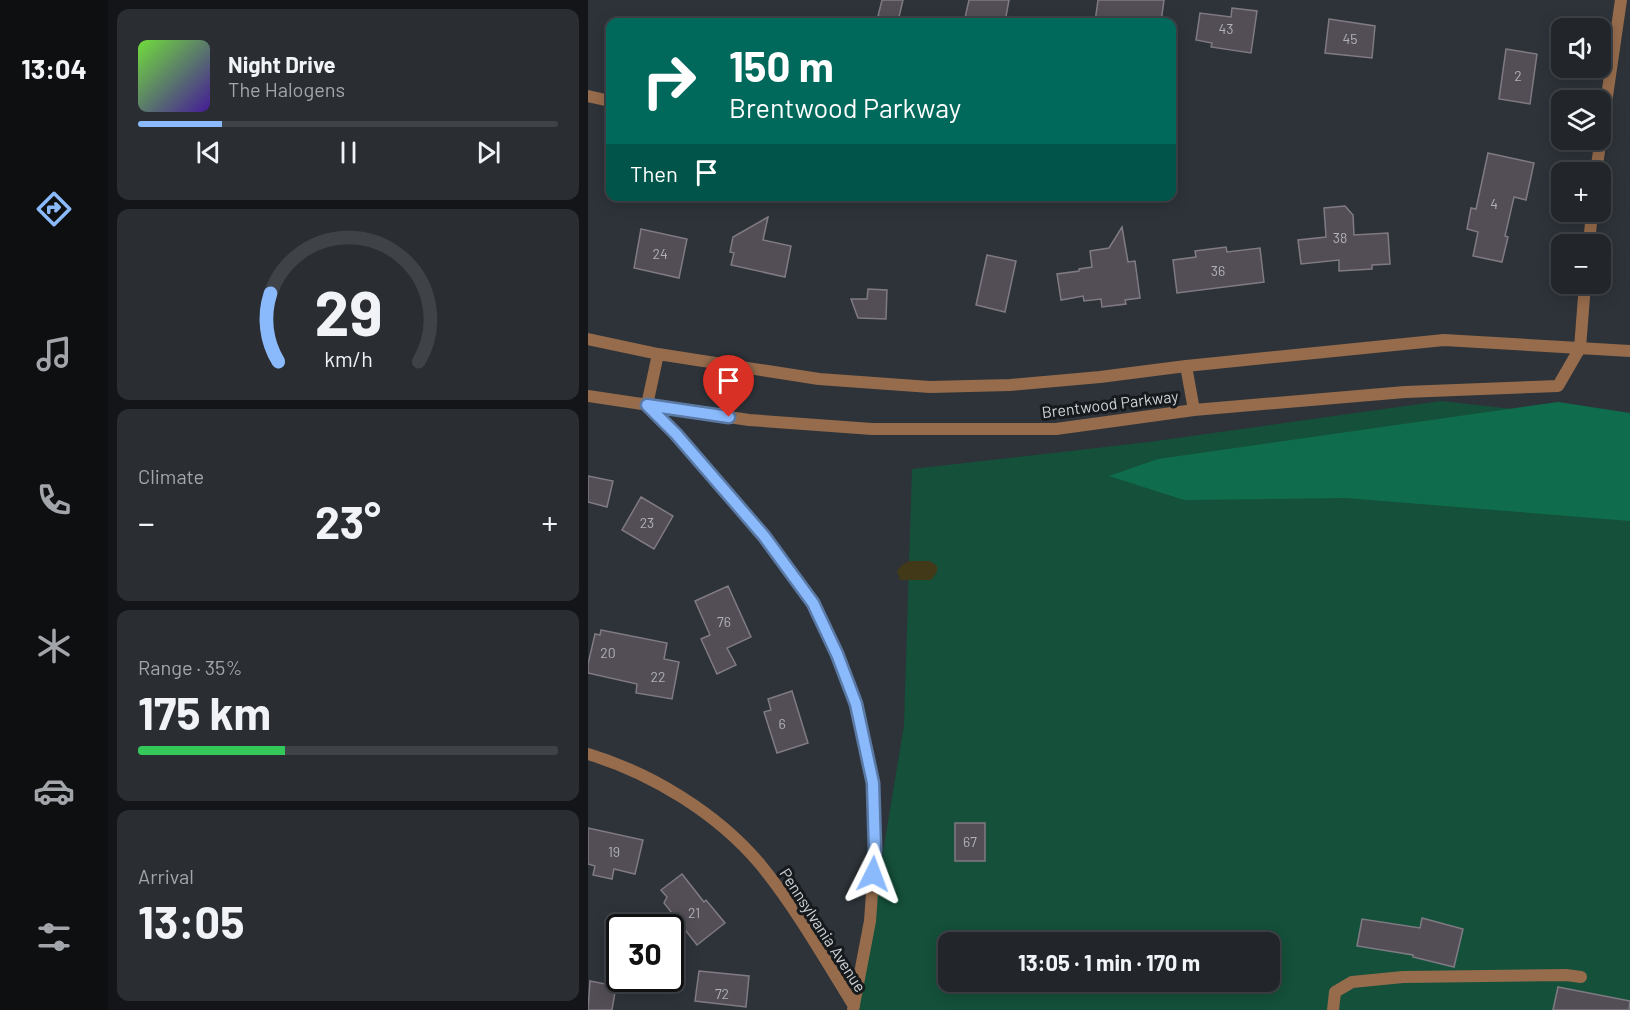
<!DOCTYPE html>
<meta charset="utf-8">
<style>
:root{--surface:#22262b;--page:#2a2e33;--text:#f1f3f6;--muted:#a2a5a9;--line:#3f4347;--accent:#8abafc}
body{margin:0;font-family:Barlow,sans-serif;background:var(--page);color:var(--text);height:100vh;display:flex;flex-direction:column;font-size:22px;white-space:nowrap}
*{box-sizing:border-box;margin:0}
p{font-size:20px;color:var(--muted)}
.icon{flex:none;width:33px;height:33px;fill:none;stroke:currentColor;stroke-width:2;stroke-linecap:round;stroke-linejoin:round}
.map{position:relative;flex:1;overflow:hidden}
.details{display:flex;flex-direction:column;gap:9px;padding:9px;background:#131518;width:480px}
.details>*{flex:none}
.guide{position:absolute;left:18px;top:18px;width:570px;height:183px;border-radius:12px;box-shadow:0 3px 15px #0003,0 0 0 2px var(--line);background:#00695c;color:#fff;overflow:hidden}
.controls{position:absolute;left:963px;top:18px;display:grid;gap:12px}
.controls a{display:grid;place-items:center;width:60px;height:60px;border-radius:12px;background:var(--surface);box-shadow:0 3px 15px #0003,0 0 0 2px var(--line);font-size:30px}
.speed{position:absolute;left:18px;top:914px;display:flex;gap:12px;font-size:30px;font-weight:700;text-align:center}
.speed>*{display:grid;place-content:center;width:78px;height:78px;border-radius:50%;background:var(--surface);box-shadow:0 3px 15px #0003,0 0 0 2px var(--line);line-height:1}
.speed .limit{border:3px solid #111;border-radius:9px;background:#fff;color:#111}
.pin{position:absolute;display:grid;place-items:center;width:51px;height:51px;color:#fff;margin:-62px -26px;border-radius:50% 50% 50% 0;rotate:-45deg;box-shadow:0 0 6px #0007}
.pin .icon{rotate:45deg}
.me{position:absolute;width:66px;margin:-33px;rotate:3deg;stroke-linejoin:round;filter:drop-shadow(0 0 4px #0008)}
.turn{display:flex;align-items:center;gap:21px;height:126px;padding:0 24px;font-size:27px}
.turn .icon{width:78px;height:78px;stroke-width:2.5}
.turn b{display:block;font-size:42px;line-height:51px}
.then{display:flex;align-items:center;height:57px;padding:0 24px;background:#0003;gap:12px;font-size:22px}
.big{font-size:45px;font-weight:700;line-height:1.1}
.details .tile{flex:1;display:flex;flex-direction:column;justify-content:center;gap:9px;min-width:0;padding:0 21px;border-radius:12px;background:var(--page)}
.details .dial{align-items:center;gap:0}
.dial svg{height:156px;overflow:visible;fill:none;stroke:var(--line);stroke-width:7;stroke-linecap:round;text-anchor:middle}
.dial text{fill:var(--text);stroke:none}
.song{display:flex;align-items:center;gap:18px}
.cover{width:72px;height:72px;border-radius:9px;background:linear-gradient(135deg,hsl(100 70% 55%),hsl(260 70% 35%))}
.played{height:6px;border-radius:3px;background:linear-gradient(90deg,var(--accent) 20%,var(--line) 20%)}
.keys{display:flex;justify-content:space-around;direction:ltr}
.heat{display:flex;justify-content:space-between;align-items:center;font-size:33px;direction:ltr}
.charge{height:9px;border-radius:4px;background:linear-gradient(90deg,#34c759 35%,var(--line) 0)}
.trip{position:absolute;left:350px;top:932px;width:342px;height:60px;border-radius:12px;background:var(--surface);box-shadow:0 3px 15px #0003,0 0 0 2px var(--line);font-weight:700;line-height:60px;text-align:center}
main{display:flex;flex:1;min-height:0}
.dock{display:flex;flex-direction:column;width:108px;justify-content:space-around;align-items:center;background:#0e0f11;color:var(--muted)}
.dock .icon{width:42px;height:42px}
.dock .active{color:var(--accent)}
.dock b{font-size:27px;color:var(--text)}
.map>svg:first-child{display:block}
.green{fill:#14503a;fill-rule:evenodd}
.forest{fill:#0f6d4e}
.sand{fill:#423919}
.building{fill:#534e56;stroke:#807a83;stroke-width:1.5}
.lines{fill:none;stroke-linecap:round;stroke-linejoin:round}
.service{stroke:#966c4c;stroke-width:12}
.minor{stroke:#966c4c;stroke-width:12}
.route-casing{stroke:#5a79a4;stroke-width:15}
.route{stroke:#8abafc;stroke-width:10}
.labels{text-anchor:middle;stroke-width:6;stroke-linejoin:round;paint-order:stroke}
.number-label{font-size:14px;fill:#b0b2b7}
.street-label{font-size:16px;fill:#cfd3d7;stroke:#171a1d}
</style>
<main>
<nav class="dock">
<b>13:04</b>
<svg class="icon active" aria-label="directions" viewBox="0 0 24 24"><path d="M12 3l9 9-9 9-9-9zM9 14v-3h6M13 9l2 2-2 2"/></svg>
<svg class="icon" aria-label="music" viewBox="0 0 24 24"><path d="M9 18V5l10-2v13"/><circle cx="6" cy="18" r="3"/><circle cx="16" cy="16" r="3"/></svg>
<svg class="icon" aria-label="phone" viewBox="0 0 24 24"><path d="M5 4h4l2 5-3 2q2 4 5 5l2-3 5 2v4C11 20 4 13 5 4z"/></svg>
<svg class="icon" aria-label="climate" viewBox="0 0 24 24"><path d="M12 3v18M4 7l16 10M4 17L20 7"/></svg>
<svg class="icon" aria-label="car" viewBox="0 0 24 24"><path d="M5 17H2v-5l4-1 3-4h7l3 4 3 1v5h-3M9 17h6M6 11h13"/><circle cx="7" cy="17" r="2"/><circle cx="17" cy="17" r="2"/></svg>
<svg class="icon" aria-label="filters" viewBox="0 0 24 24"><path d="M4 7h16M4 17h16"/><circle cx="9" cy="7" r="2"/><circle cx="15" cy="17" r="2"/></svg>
</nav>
<section class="details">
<div class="tile">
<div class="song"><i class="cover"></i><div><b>Night Drive</b><p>The Halogens</p></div></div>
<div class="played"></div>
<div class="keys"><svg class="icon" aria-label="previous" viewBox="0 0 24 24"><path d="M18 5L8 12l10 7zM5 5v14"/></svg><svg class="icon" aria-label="pause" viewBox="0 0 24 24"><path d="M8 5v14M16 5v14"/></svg><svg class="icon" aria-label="next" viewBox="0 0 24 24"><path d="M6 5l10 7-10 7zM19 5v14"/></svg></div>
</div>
<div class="tile dial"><svg viewBox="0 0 100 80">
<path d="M14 69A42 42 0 1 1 86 69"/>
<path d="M14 69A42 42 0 0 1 10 34" stroke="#8abafc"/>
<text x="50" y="56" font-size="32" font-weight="700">29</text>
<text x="50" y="72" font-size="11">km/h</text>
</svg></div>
<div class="tile"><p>Climate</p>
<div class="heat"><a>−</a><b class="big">23°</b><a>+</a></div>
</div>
<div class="tile"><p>Range · 35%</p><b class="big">175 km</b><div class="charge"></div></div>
<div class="tile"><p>Arrival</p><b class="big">13:05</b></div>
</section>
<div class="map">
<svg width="1042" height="1010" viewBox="0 0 1042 1010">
<rect width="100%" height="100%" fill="#2d3339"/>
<!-- green -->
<path class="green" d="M853 401 1042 422V1010H269L316 725 324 469 561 442ZM360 942H681V981H360Z"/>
<!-- forest -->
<path class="forest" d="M970 402 1042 413V521L758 498 596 500 521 476 570 459Z"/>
<!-- sand -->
<path class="sand" d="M321 561H342L349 566V572L343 580H312L309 571 314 565Z"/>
<!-- building -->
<path class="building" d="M294 0H315L310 21 290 16Z
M381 0H421L417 22H376Z
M510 0H576L573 22H507Z
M644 8 669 11 663 53 623 47 624 43 608 40 612 13 643 17Z
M741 19 787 26 784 58 737 53Z
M918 49 949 54 942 104 911 99Z
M900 153 946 163 938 200 926 197 917 236 920 237 914 262 885 256 890 232 879 229 883 208 888 209Z
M757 206 765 215 766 235 800 233 802 264 784 265V269L751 271V260L713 264 710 240 738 237 736 208Z
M180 217 175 240 203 246 197 277 143 265 146 253 142 252 145 237Z
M534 227 540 262 547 261 552 298 537 300 538 304 514 307 513 299 496 301 495 296 473 300 469 274 491 271V269L504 267 502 251 521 248Z
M53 229 99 239 91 278 46 268Z
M638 247 639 252 672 248 676 282 589 293 585 260 608 257 607 251Z
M399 255 428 261 417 312 388 305Z
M280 289 299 290 298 319 270 318 263 299H279Z
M0 476 25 481 19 507 0 502Z
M53 497 85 516 66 549 34 530Z
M140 586 163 637 139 648 148 665 129 674 113 639 122 635 107 601Z
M13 630 79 643 76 659 91 662 84 699 48 693 49 684 0 673V664L7 634 12 635Z
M204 691 220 743 189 753 176 712 183 710 180 699Z
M367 823H397V861H367Z
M0 828 55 840 47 874 26 869 24 879 5 875 7 866 0 864Z
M94 874 116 902 118 900 137 923 109 945 76 903 79 897 73 890Z
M834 918 875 929 866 967 825 957V955L769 946 774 919 832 928Z
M111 971 161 976 158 1007 107 1001Z
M2 981 28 986 24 1010H0Z
M970 987 1042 1001 1041 1010H965Z"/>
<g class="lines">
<!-- service -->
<path class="service" d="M745 1010 747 992 764 982 815 977 978 975 993 977"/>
<!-- minor -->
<path class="minor" d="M0 96 22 101
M1008 172 1033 0
M1001 244 1004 212
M0 339 70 354 231 379 342 387 422 385 512 377 598 366 856 340 1042 351
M70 354 59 405 88 434 176 535 225 603 249 654 269 704 285 783 287 851 282 921 265 1010
M598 366 606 410
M0 396 161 420 284 429H468L606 410 817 392 970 386 992 348 997 284
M0 754C63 773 129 813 172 864 208 908 236 958 266 1006"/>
</g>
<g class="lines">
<defs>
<path id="route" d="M141 417 59 405 88 434 176 536 225 603 249 654 268 704 285 783 287 850 285 874"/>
</defs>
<!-- route casing -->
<use href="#route" class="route-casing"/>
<!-- route -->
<use href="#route" class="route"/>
</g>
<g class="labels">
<!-- number labels -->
<g class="number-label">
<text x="638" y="34">43</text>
<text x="762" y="44">45</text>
<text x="930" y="81">2</text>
<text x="906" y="209">4</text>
<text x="752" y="243">38</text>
<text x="72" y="259">24</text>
<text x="630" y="276">36</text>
<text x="59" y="528">23</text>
<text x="136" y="627">76</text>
<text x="20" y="658">20</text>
<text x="70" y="682">22</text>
<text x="194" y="729">6</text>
<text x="382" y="847">67</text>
<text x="26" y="857">19</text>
<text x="106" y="918">21</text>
<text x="134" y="999">72</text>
</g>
<!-- street labels -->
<g class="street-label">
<text transform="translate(522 404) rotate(-7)" y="6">Brentwood Parkway</text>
<text transform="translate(235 930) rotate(57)" y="6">Pennsylvania Avenue</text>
</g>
</g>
</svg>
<div class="controls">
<a><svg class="icon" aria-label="sound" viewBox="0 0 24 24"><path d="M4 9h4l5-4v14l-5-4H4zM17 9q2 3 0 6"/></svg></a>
<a><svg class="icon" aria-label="layers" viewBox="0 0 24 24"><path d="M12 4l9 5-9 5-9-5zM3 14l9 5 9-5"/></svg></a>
<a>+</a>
<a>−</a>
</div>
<div class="speed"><div class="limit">30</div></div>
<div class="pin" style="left:141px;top:417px;background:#d93025"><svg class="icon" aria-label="arrive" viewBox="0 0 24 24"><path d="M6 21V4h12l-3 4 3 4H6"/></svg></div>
<svg class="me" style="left:285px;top:874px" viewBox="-20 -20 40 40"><path d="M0-17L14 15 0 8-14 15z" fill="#8abafc" stroke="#fff" stroke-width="4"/></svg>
<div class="trip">13:05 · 1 min · 170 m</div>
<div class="guide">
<div class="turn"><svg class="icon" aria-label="right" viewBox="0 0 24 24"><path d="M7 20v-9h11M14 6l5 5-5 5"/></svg><div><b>150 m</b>Brentwood Parkway</div></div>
<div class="then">Then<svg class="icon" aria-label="arrive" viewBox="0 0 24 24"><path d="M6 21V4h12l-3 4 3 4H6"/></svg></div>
</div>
</div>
</main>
